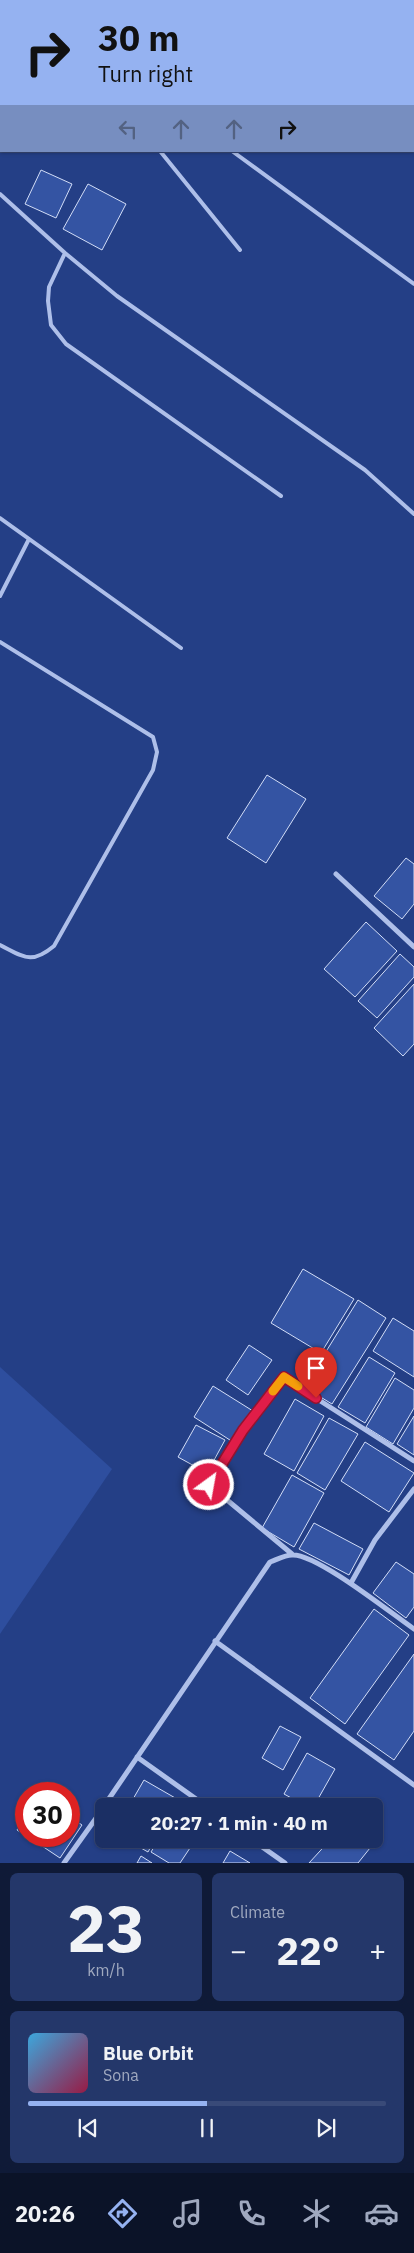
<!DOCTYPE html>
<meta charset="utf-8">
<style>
:root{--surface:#1b2f64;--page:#24376a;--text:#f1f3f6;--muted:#a0a9bf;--line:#394a78;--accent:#95b2f1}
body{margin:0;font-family:"IBM Plex Sans",sans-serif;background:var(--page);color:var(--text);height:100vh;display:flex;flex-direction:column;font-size:19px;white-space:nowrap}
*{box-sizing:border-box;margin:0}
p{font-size:16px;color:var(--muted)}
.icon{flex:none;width:28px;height:28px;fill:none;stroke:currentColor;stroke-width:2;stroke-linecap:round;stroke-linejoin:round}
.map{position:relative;height:1863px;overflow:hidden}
.side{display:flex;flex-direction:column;gap:10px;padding:10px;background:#0f1a37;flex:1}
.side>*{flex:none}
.hud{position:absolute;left:0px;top:0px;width:415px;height:152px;box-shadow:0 1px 4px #0004,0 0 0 1px var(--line);background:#95b2f1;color:#111;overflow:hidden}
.speed{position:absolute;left:15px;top:1782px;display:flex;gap:10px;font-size:25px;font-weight:700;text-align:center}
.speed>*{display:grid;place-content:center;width:65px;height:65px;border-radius:50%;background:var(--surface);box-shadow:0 1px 4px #0004,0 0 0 1px var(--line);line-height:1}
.speed .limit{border:8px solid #d22;background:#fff;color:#111}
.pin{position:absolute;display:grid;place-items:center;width:42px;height:42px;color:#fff;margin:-51px -21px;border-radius:50% 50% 50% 0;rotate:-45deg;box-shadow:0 0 5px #0007}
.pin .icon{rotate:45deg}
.me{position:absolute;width:55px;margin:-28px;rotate:32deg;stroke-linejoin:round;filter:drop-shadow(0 0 4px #0008)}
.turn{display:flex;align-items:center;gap:18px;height:105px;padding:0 15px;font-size:22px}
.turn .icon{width:65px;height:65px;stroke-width:2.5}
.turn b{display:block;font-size:35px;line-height:42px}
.lanes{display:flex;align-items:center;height:48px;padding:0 15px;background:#0003;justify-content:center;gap:25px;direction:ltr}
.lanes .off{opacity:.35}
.big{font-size:38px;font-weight:700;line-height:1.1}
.side .card{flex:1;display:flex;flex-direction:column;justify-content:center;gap:8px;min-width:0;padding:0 18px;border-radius:8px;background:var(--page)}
.side .dial{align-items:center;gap:0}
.dial b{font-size:65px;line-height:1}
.song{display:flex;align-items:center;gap:15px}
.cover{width:60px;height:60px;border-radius:8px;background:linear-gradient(135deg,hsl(200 70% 55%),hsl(340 70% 35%))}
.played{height:5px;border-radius:2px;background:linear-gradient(90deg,var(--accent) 50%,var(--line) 50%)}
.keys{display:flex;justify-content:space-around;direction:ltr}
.heat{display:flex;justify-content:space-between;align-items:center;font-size:28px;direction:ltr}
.side .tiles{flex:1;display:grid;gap:10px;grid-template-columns:1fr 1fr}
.card:last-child{grid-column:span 2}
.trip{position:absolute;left:95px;top:1798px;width:288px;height:50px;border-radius:8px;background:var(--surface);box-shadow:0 1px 4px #0004,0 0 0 1px var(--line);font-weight:700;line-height:50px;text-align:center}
.menu{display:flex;height:80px;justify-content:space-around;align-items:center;background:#0b1328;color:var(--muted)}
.menu .icon{width:35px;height:35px}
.menu .selected{color:var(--accent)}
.menu b{font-size:22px;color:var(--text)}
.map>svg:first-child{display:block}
.green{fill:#2e4e9e}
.building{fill:#3454a3;stroke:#d2ddf7}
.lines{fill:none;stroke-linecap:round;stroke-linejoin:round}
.service{stroke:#aebfe9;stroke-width:4}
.minor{stroke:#aebfe9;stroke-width:5}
.route-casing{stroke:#92132f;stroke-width:12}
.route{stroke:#e11d48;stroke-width:9}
.slow{stroke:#f59e0b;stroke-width:9}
</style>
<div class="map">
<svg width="414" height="1863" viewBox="0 0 414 1863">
<rect width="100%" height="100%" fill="#243f86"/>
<!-- green -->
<path class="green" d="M0 1367 112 1469 0 1634Z"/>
<!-- building -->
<path class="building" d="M41 170 72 184 56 218 25 204Z
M88 184 126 204 102 250 63 229Z
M267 775 306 799 266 863 227 838Z
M406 858 414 864V904L402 919 374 896Z
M366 922 397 951 355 997 324 969Z
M400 954 414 967V977L377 1018 358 1001Z
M414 984V1044L403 1056 374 1028Z
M303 1269 354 1299 321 1353 271 1323Z
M358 1300 386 1318 332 1404 304 1387Z
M393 1318 414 1331V1377L373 1351Z
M249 1345 272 1360 248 1395 226 1380Z
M369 1357 395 1373 365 1423 338 1407Z
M395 1378 414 1390V1408L393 1444 366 1427Z
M213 1386 253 1411 233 1442 194 1417Z
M295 1399 324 1416 294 1471 264 1454Z
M414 1416V1455L397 1444Z
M329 1418 358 1434 325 1490 297 1473Z
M196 1425 225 1440 207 1473 178 1457Z
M365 1442 414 1473 389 1512 341 1481Z
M292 1475 324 1493 294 1547 262 1528Z
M314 1523 363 1549 349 1575 299 1549Z
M396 1562 414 1574V1607L406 1618 373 1593Z
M374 1609 409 1635 345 1724 310 1698Z
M414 1654V1731L394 1760 357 1734Z
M280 1726 301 1737 283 1770 262 1758Z
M307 1753 335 1769 314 1806H306L284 1794Z
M144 1780 177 1799 173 1806H129Z
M26 1816V1836L17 1830Z
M69 1816 82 1825 60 1858 27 1836H69Z
M374 1827 382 1833 358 1863H309L331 1839H374Z
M125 1839H155L148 1852Z
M159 1839H196L180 1863H169L151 1852Z
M230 1851 250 1863H223Z
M141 1856 152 1863H137Z"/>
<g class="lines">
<!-- service -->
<path class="service" d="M38 0 39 1
M278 0 279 1
M0 15 1 16
M160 151 240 250
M232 151 414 284
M0 194 65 253 117 296 365 470 414 514
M65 253 49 287 48 301 51 325 66 344 281 496
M0 518 181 648
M0 596 29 539
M0 642 153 737 157 752 153 770 54 946C31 965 24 957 0 945"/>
<!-- minor -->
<path class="minor" d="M336 874 414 947
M292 1554 209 1485 243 1430 283 1377 414 1461
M351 1583 375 1540 414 1489
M215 1641 414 1785
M137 1757 206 1806
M104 1806 270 1562C276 1560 285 1555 292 1555 316 1553 392 1614 414 1629
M251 1839 285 1863
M64 1863 104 1807"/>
</g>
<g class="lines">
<defs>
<path id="route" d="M209 1485 243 1430 284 1377 316 1398"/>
</defs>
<!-- route casing -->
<use href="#route" class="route-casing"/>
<!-- route -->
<use href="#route" class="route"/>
<!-- slow -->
<path class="slow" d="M273 1391 284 1377 298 1386"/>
</g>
</svg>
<div class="speed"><div class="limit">30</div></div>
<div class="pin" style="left:316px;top:1398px;background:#d93025"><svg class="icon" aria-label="arrive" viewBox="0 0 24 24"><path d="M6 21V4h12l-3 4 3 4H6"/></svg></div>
<svg class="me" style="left:209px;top:1485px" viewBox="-20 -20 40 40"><circle r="17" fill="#e11d48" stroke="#fff" stroke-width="3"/><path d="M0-11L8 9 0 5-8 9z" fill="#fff"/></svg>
<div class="trip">20:27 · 1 min · 40 m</div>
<div class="hud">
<div class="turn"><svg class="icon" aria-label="right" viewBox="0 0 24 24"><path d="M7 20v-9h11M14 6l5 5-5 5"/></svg><div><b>30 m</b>Turn right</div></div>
<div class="lanes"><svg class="icon off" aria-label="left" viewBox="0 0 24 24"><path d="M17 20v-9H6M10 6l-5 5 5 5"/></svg><svg class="icon off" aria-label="ahead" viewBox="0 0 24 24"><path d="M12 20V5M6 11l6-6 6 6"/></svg><svg class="icon off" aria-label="ahead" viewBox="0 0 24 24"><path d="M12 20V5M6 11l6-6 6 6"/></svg><svg class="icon" aria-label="right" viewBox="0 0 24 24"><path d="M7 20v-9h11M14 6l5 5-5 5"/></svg></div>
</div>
</div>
<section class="side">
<div class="tiles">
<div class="card dial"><b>23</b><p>km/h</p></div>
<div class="card"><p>Climate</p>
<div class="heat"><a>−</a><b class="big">22°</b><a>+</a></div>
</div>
<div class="card">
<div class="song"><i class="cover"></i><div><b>Blue Orbit</b><p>Sona</p></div></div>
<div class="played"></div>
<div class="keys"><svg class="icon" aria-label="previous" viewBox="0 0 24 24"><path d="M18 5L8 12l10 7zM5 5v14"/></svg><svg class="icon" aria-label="pause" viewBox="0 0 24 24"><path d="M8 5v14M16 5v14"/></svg><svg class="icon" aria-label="next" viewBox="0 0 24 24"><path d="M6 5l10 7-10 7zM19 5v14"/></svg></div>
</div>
</div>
</section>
<nav class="menu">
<b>20:26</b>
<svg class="icon selected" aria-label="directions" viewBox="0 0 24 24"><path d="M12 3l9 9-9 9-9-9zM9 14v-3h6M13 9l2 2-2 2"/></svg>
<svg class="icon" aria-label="music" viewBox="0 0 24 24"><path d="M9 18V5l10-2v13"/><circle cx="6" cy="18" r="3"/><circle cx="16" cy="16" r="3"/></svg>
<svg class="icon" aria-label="phone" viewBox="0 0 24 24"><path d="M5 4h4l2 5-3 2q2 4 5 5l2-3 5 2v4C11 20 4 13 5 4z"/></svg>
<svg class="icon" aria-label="climate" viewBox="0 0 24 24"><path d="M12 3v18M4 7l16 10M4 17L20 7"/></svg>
<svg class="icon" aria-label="car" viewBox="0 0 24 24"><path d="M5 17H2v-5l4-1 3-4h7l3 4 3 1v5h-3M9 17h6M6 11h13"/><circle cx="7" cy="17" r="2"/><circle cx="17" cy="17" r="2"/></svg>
</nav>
